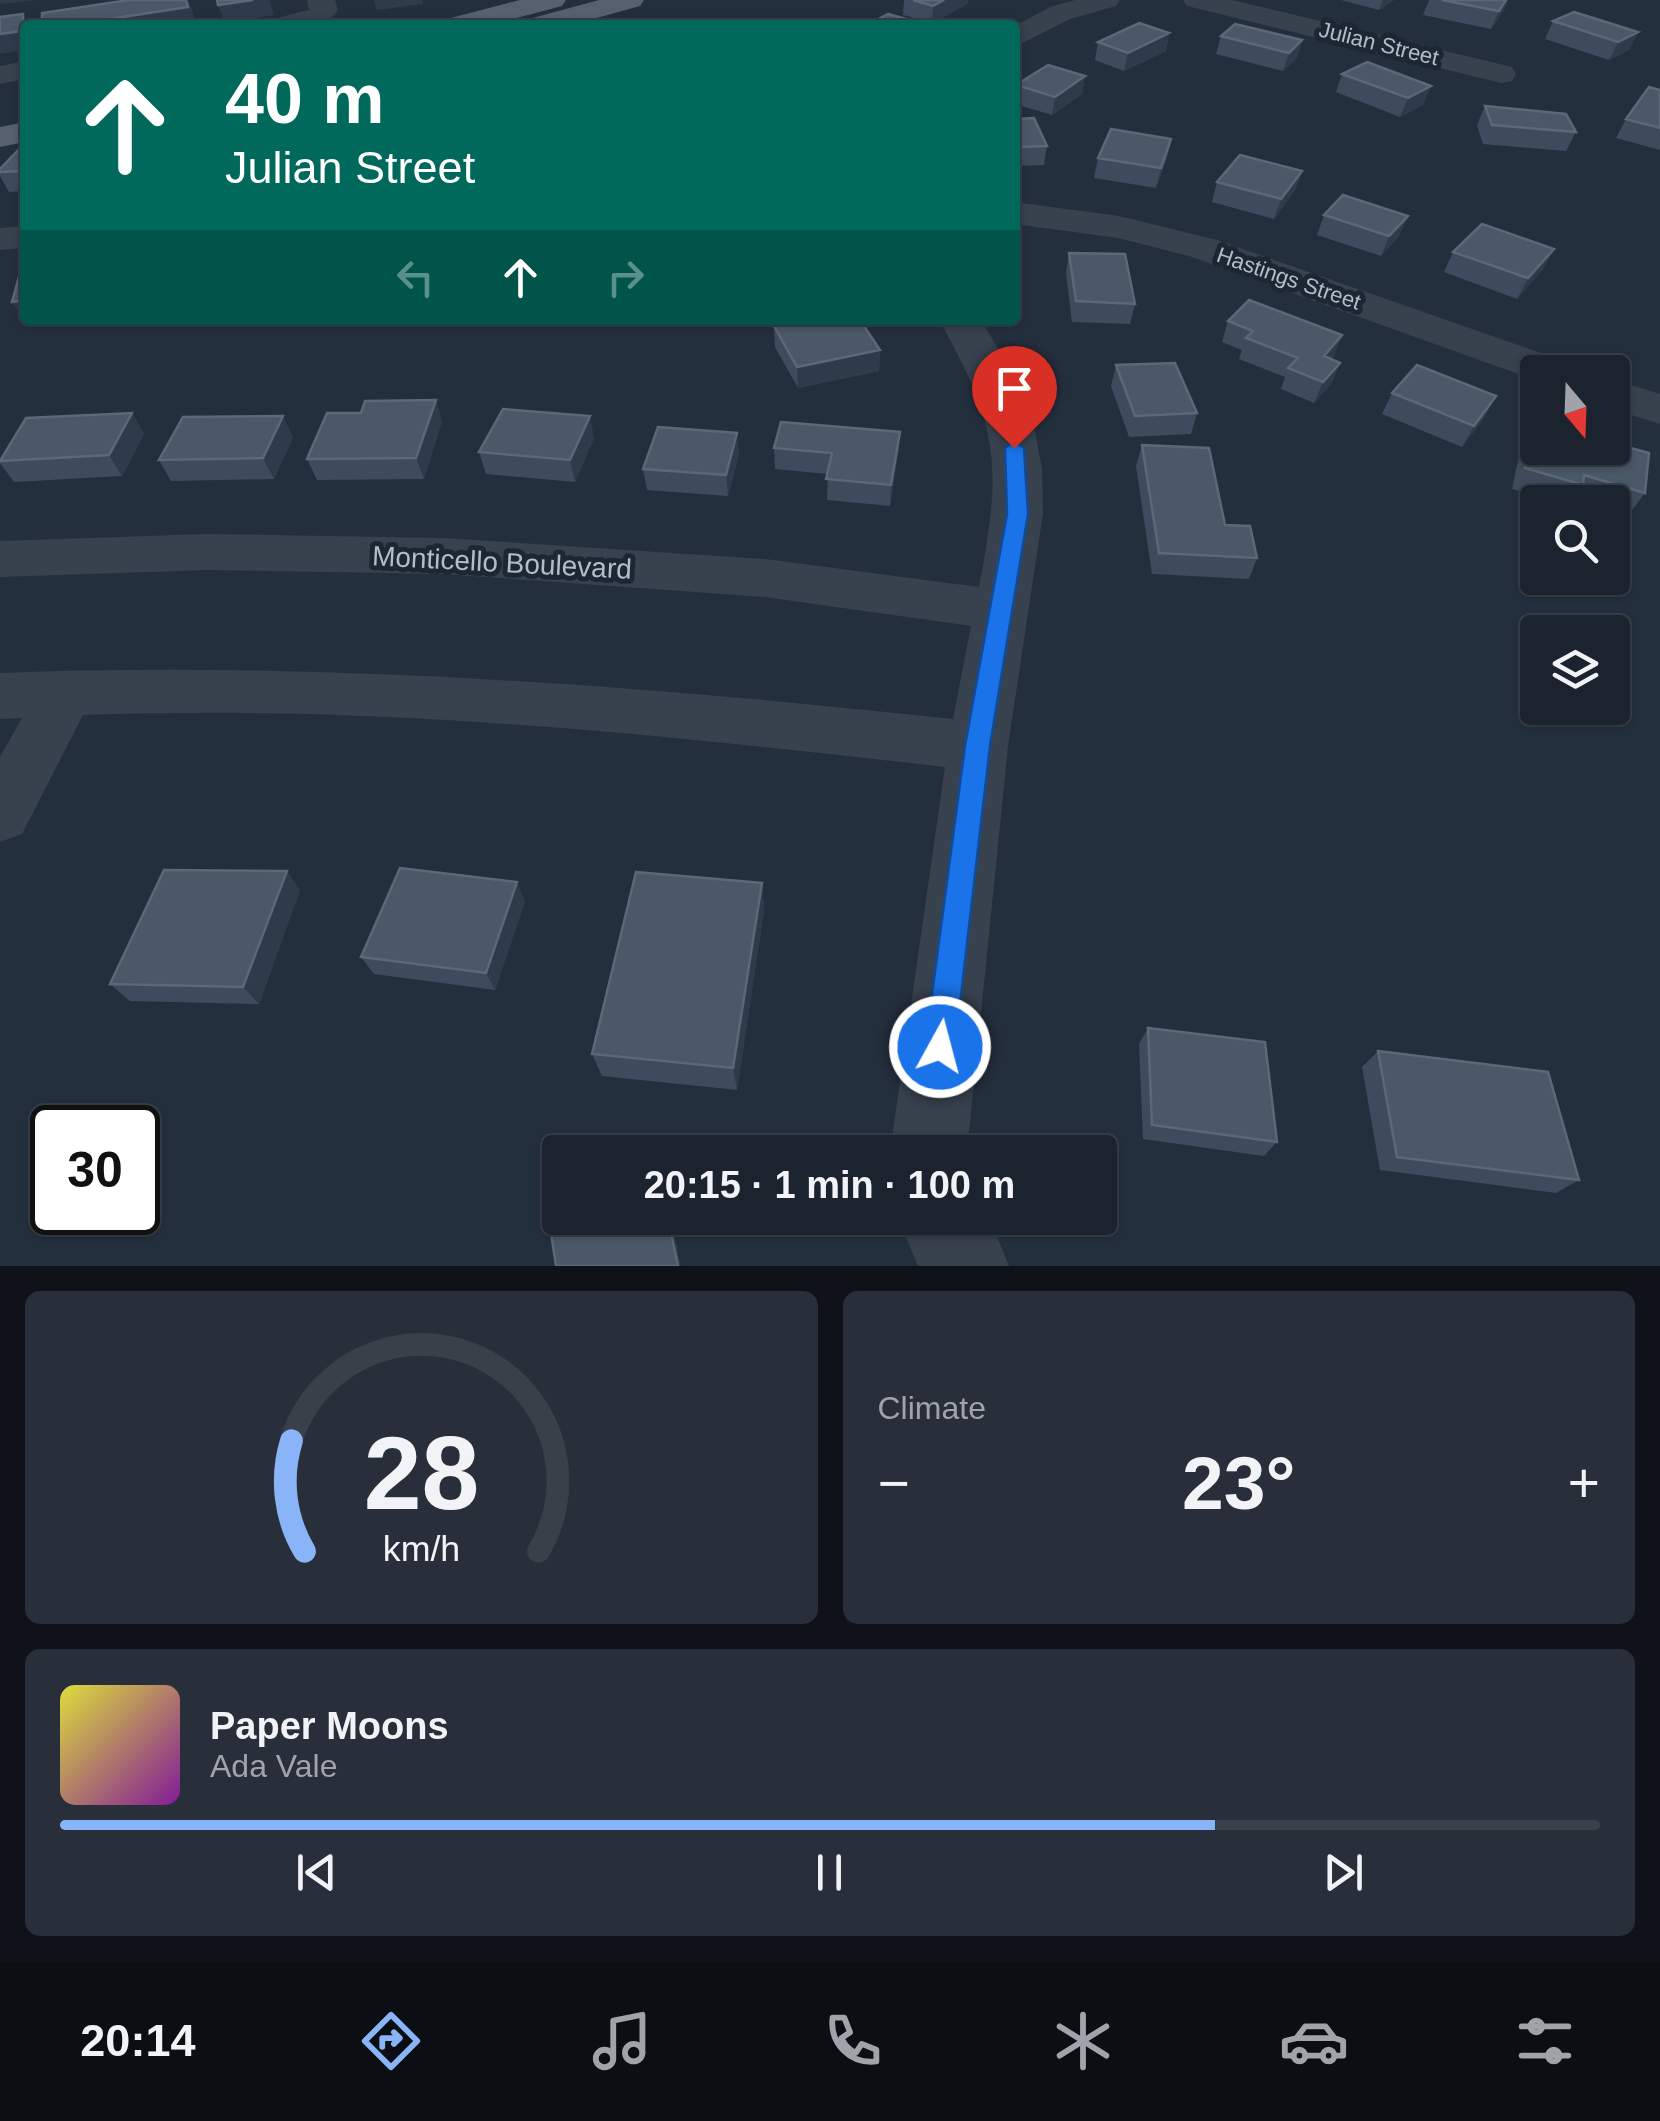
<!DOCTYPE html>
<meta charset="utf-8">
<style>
:root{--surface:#1b232e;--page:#282f3a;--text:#f1f3f6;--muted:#a0a4aa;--line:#39404a;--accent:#8ab4f8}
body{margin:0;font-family:Helvetica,sans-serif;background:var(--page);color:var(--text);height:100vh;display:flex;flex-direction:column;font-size:38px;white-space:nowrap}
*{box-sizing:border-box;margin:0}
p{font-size:32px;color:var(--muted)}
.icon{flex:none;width:55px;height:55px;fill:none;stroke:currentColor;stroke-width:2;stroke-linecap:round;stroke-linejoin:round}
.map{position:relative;height:1266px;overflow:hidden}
.side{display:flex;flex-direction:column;gap:25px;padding:25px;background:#0f1319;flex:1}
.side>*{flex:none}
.hud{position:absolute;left:20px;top:20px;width:1000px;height:305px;border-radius:10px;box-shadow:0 2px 8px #0004,0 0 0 2px var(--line);background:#00695c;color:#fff;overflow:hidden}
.needle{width:65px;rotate:161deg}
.controls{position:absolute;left:1520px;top:355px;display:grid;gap:20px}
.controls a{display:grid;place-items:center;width:110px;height:110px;border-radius:10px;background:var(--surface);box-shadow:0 2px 8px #0004,0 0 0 2px var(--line);font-size:50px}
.speed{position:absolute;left:30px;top:1105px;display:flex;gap:20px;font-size:50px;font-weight:700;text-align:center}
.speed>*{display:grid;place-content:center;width:130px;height:130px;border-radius:50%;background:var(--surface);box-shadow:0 2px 8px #0004,0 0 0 2px var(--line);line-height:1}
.speed .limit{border:5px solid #111;border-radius:15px;background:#fff;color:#111}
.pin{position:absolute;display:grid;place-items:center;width:85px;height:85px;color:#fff;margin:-102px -42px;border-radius:50% 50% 50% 0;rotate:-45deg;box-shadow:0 0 10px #0007}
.pin .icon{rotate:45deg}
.me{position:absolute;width:110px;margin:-55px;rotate:7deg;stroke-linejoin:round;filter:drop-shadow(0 0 8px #0008)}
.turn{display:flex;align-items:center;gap:35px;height:210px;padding:0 40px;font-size:45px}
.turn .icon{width:130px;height:130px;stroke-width:2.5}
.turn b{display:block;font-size:70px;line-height:85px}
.lanes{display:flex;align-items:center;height:95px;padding:0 40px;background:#0003;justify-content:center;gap:50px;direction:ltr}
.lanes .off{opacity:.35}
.big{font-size:75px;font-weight:700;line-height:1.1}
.side .widget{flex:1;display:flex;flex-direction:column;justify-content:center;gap:15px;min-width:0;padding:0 35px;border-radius:15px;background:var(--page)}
.side .dial{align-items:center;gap:0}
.dial svg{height:260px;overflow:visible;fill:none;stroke:var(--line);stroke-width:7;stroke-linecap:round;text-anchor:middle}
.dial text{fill:var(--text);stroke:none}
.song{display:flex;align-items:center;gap:30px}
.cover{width:120px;height:120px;border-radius:15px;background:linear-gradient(135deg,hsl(60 70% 55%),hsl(290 70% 35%))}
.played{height:10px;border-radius:5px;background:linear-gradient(90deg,var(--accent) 75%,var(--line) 75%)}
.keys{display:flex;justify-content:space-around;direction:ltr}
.heat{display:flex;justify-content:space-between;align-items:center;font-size:55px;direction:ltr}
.side .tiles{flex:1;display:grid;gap:25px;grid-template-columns:1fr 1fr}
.widget:last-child{grid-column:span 2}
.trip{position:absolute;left:542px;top:1135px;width:575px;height:100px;border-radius:10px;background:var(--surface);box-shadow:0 2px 8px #0004,0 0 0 2px var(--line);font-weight:700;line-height:100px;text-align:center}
.tab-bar{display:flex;height:160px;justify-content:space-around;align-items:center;background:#0b0e12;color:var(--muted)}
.tab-bar .icon{width:70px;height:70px}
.tab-bar .on{color:var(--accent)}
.tab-bar b{font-size:45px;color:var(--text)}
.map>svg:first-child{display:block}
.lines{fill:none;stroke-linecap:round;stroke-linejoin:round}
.minor{fill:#38414e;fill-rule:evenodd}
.major{fill:#56606e;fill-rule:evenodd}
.wall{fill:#3f4b5c}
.shaded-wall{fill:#2f3b4b}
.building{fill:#4b5868;stroke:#5c6777;stroke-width:2.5}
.route{fill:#1a73e8;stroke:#114b97;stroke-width:2.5}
.labels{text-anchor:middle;stroke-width:10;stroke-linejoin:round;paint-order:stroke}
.far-street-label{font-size:22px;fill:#b4bcc9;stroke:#1d2633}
.street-label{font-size:28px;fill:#b4bcc9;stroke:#1d2633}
</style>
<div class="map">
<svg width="1660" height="1266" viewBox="0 0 1660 1266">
<rect width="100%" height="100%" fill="#242f3e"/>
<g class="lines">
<!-- minor -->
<path class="minor" d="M307 0H335L338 10C323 32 293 25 269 25L273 19 309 10Z
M1075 0H1120L1116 6 1070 19 1015 47V26L1050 7Z
M1183 0H1232L1512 67 1516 74 1512 81 1501 83 1187 6Z
M25 61V79L0 84V66Z
M1015 202 1119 216 1217 240 1570 363 1577 372H1538V381L1189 256 1118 238 1015 224Z
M25 226V248L0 250V228Z
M939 320H981L1017 380 1034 427 1042 468 1043 513 1008 746 967 1152H890L945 767C659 734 371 704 83 715L22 834 0 842V757L22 718 0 719V673C319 661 636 685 953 719L971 626 765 597 444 574 207 570 0 577V541L207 534 444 538 765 559 979 587C1002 467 1000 428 939 320Z
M1612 379 1660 394V424L1612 409Z
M898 1218H979L997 1237 1009 1266H918Z"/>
<!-- major -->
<path class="major" d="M520 0H566L562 6 490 25H443L447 19Z
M599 0H644L640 6 571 25H525L529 19Z
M25 122V142L0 147V127Z"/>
</g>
<!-- wall -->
<path class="wall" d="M904 0H968L967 4 932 23 903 15Z
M1341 0H1394L1379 10Z
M1429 0H1508L1504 10 1491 29 1423 15Z
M1553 21 1638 32 1629 50 1609 60 1545 39Z
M1169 33 1166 51 1124 71 1095 60 1098 42Z
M1221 36 1302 40 1297 58 1283 71 1216 54Z
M1342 74 1424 104 1400 117 1336 92Z
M1085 76 1082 94 1052 115 1015 104 1016 85Z
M1660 90V150L1616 138 1626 119Z
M1485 106 1576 132 1566 151 1483 144 1477 125Z
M1015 119 1047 146 1044 165 1015 166Z
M1171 139 1167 158 1156 188 1094 178 1098 158Z
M25 143V191L9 192 0 176V169Z
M1302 171 1295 190 1274 219 1212 202 1217 182Z
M1324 215 1408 216 1399 236 1381 256 1317 235Z
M1554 249 1543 269 1517 299 1444 272 1453 252Z
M1069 253 1135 304 1130 324 1072 322 1066 273Z
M1228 321 1334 356 1331 359 1340 363 1331 384 1314 403 1281 389 1285 377 1239 359 1242 350 1222 342Z
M774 326 880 350 879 371 798 388 775 347Z
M1116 365 1197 413 1191 434 1129 437 1111 386Z
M1392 393 1485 417 1462 447 1382 414Z
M132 413 144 434 122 476 14 482 0 463V459Z
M442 421 424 479 317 480 307 459Z
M1535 421 1645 493 1629 514 1612 509V502H1590L1574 498 1571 502H1558L1512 489 1522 442Z
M900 432 898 453 890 506 827 500 828 474 775 469 774 448Z
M293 437 274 479 171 481 159 460Z
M594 438 575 482 486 474 479 452Z
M1142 445 1257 558 1249 579 1152 574 1136 466Z
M739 454 728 496 647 490 643 469Z
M762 883 764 910 737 1090 602 1076 592 1054Z
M300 890 259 1004 130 1001 110 984Z
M525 901 495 990 374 974 361 957Z
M1148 1028 1277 1142 1264 1156 1143 1139 1139 1044Z
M1378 1051 1579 1180 1556 1193 1380 1170 1362 1067Z"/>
<!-- shaded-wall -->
<path class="shaded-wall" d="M0 0H36L0 4Z
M186 0H188L192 9 195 25H71Z
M253 0H269L274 15 225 23 218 5Z
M374 0H422L423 4 377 10Z
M944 0H968L967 4 932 23 933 6Z
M1383 0H1394L1379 10Z
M1506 0H1508L1504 10 1491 29 1499 11Z
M23 14 29 25H25V50L0 54V34Z
M1638 32 1629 50 1609 60 1618 42Z
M1169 33 1166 51 1124 71 1128 53Z
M1302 40 1297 58 1283 71 1289 53Z
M1085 76 1082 94 1052 115 1055 97Z
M1431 86 1424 104 1400 117 1408 98Z
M1171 139 1167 158 1156 188 1161 168Z
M1302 171 1295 190 1274 219 1281 199Z
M1408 216 1399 236 1381 256 1389 236Z
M1554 249 1543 269 1517 299 1528 278Z
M25 300V320H41L25 323 12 302Z
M1342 335 1334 356 1315 377 1324 356Z
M880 350 879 371 798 388 797 367Z
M1340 363 1331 384 1314 403 1323 382Z
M1496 396 1485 417 1462 447 1474 426Z
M436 400 442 421 424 479 416 458Z
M132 413 144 434 122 476 109 455Z
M283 416 293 437 274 479 263 458Z
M590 416 594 438 575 482 570 460Z
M900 432 898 453 890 506 891 485Z
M737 433 739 454 728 496 726 475Z
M287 871 300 890 259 1004 243 987Z
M517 882 525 901 495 990 486 973Z
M762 883 764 910 737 1090 733 1068Z
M668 1218H671L681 1266H678Z"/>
<!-- building -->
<path class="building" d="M129 0H186L188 7 71 25H42V13Z
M217 0H253L218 5Z
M913 0H944L933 6Z
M1442 0H1506L1499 11Z
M1574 12 1638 32 1618 42 1553 21Z
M23 14V31L0 34V17Z
M888 14 921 23 918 25H867Z
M1139 23 1169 33 1128 53 1098 42Z
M1235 24 1302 40 1289 53 1221 36Z
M1367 62 1431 86 1408 98 1342 74Z
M1048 65 1085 76 1055 97 1016 85Z
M1649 87 1660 90V128L1626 119Z
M1485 106 1566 114 1576 132 1492 125Z
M1034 118 1047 146 1015 147V119Z
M1111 129 1171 139 1161 168 1098 158Z
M25 143V171L0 172V169Z
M1240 155 1302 171 1281 199 1217 182Z
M1343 195 1408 216 1389 236 1324 215Z
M1482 224 1554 249 1528 278 1453 252Z
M1069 253 1125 254 1135 304 1076 301Z
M22 266H25V300L12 302Z
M1249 300 1342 335 1324 356 1340 363 1323 382 1288 368 1298 358 1246 338 1253 331 1228 321Z
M805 320H860L880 350 797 367 774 326Z
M1175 363 1197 413 1135 416 1116 365Z
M1417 365 1496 396 1474 426 1392 393Z
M436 400 416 458 307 459 327 413H361L365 401Z
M503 409 590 416 570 460 479 452Z
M132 413 109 455 0 461 26 418Z
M283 416 263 458 159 460 183 417Z
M1535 421 1538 422V448H1612V443L1649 453 1645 493 1584 475 1583 485 1525 468Z
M781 422 900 432 891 485 826 479 832 453 774 448Z
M658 427 737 433 726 475 643 469Z
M1142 445 1209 448 1225 525 1250 526 1257 558 1159 553Z
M400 868 517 882 486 973 361 957Z
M164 870 287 871 243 987 110 984Z
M636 872 762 883 733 1068 592 1054Z
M1148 1028 1265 1042 1277 1142 1152 1125Z
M1378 1051 1548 1072 1579 1180 1397 1157Z
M560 1217 668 1218 678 1266H556L549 1220Z"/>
<!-- route -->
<path class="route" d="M1014 441 1024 448 1028 514 990 746 955 1047 951 1058 940 1062 930 1058 925 1047 965 746 1007 514 1005 448Z"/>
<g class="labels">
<!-- far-street labels -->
<g class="far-street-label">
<text transform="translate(1379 43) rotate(14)" y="8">Julian Street</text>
<text transform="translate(1289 278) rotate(19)" y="8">Hastings Street</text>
</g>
<!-- street labels -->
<g class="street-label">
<text transform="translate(502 562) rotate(3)" y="10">Monticello Boulevard</text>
</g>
</g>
</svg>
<div class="controls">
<a><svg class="needle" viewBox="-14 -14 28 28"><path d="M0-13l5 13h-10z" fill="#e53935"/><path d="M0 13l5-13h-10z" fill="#a0a4aa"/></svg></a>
<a><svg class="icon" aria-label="search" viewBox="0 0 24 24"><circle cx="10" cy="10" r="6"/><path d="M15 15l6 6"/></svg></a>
<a><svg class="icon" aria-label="layers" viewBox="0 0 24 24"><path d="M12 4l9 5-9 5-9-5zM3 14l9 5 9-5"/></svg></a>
</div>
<div class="speed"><div class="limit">30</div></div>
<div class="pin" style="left:1014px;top:448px;background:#d93025"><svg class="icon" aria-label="arrive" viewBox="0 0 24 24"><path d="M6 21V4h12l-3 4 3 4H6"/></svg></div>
<svg class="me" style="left:940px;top:1047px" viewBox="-20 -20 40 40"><circle r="17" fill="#1a73e8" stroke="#fff" stroke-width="3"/><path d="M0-11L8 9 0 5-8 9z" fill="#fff"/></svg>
<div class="trip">20:15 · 1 min · 100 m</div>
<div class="hud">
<div class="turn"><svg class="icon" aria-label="ahead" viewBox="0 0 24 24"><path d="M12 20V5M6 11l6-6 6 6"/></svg><div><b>40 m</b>Julian Street</div></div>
<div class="lanes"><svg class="icon off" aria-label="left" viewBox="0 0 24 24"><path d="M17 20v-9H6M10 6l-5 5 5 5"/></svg><svg class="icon" aria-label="ahead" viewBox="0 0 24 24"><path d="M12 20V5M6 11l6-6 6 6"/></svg><svg class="icon off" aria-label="right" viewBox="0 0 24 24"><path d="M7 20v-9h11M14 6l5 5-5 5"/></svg></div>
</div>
</div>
<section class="side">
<div class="tiles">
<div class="widget dial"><svg viewBox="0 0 100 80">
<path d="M14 69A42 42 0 1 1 86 69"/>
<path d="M14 69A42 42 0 0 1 10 35" stroke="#8ab4f8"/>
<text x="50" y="56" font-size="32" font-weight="700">28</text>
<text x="50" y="72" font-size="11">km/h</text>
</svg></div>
<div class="widget"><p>Climate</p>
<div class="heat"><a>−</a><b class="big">23°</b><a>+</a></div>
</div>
<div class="widget">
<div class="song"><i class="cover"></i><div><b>Paper Moons</b><p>Ada Vale</p></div></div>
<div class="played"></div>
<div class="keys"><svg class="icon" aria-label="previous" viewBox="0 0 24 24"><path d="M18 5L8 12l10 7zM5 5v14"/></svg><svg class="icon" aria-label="pause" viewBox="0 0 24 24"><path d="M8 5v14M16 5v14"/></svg><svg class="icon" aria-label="next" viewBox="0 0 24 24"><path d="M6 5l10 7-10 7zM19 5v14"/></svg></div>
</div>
</div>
</section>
<nav class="tab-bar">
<b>20:14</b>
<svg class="icon on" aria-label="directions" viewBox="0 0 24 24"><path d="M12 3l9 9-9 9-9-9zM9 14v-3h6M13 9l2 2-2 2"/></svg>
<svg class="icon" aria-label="music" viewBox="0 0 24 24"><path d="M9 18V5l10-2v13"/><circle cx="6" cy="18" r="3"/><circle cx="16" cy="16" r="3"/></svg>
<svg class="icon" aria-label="phone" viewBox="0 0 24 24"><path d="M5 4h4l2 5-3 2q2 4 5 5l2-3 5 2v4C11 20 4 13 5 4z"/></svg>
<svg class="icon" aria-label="climate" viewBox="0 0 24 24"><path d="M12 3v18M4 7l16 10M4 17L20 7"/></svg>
<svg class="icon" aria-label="car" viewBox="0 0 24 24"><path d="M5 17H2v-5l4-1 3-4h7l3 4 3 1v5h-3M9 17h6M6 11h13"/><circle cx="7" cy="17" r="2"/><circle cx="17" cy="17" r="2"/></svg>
<svg class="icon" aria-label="filters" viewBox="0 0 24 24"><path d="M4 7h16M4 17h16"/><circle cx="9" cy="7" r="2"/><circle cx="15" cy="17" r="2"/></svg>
</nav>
